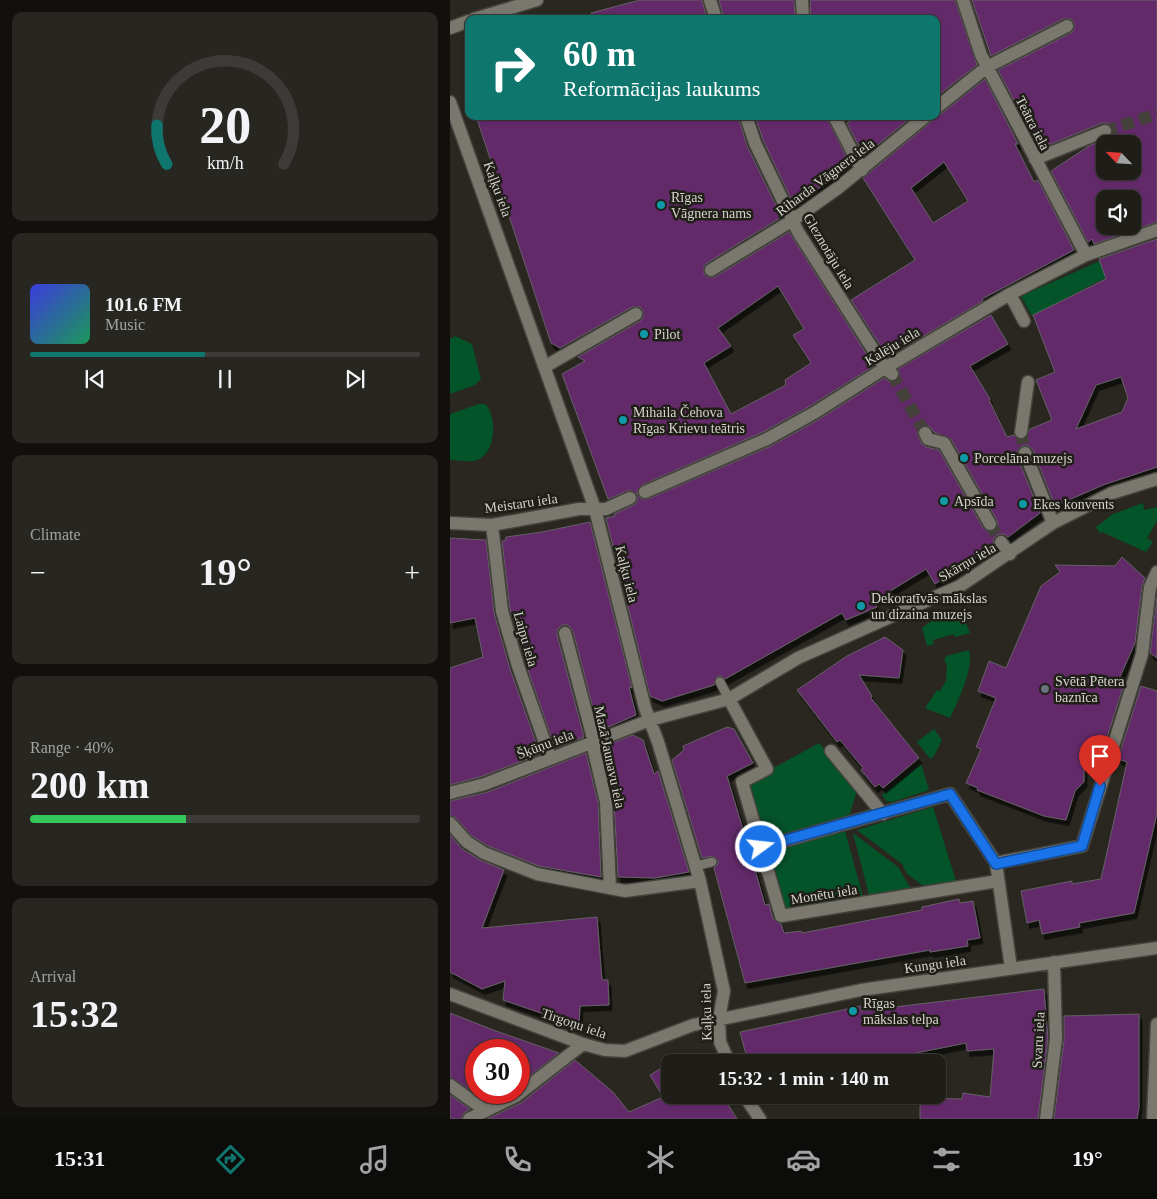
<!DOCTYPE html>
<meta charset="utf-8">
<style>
:root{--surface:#1f1d18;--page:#272621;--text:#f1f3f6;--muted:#a1a2a2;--line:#3c3b37;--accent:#0f766e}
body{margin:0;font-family:Georgia,serif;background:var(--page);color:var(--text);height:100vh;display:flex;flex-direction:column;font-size:19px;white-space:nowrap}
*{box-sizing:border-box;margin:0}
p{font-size:16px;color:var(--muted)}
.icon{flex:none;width:28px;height:28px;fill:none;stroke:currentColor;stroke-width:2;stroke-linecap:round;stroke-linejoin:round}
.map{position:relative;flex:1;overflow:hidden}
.details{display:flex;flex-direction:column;gap:12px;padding:12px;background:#11100d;width:450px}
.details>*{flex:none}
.guide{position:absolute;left:15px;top:15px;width:475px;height:105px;border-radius:10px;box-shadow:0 1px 4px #0004,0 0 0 1px var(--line);background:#0f766e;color:#fff;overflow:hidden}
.needle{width:32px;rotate:295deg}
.buttons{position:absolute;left:646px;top:135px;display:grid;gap:10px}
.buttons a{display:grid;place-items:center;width:45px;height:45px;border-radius:10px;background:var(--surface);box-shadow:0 1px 4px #0004,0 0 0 1px var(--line);font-size:25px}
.speed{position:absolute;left:15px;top:1039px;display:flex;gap:10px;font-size:25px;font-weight:700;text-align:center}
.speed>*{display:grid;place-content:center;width:65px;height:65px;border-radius:50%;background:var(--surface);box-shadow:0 1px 4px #0004,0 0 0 1px var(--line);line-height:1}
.speed .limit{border:8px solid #d22;background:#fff;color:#111}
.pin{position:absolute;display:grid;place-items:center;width:42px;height:42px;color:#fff;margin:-51px -21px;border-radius:50% 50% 50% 0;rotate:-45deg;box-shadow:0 0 5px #0007}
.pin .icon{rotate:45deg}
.me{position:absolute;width:55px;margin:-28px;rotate:75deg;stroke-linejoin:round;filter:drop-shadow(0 0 4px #0008)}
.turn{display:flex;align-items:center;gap:18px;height:105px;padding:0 15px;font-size:22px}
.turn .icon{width:65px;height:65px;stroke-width:2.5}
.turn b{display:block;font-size:35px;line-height:42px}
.big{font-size:38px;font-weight:700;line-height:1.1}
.details .tile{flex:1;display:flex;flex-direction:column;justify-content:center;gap:8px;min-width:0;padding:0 18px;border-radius:10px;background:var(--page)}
.details .dial{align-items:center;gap:0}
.dial svg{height:130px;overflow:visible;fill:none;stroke:var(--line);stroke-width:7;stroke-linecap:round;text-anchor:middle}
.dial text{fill:var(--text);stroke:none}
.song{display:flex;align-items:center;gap:15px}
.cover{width:60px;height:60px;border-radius:8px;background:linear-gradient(135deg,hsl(240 70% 55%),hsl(150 70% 35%))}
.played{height:5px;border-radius:2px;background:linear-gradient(90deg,var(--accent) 45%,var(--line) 45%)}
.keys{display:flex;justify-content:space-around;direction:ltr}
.heat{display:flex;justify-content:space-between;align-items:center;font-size:28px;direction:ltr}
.charge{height:8px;border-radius:4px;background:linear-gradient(90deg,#34c759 40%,var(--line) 0)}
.trip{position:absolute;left:211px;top:1054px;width:285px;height:50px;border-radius:10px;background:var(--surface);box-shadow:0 1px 4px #0004,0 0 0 1px var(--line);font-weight:700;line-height:50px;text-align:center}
.menu{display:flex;height:80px;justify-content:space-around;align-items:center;background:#0c0c0a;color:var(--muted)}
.menu .icon{width:35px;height:35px}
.menu .on{color:var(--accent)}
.menu b{font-size:22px;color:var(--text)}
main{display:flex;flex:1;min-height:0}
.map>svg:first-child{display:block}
.green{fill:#04542a}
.building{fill:#632c6b;stroke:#655f66;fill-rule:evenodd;filter:url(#shadow)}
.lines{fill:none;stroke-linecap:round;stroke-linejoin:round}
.street-tunnel{stroke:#43413a;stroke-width:12;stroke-dasharray:12 6;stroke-linecap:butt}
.lane-casing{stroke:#44433c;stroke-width:11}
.street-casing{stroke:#44433c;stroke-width:15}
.lane{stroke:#79776e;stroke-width:9}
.street{stroke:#79776e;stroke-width:12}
.route-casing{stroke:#114b97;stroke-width:12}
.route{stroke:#1a73e8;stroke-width:9}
.culture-dot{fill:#0f9aa8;stroke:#1f1e17;stroke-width:2}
.worship-dot{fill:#6b7280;stroke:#1f1e17;stroke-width:2}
.labels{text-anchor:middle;stroke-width:5;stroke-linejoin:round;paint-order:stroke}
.street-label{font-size:14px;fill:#d4d3ce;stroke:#1f1e17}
.poi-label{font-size:14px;fill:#d4d3ce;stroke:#1f1e17;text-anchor:start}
</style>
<main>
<section class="details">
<div class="tile dial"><svg viewBox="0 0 100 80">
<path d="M14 69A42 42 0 1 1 86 69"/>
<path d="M14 69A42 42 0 0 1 8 45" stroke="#0f766e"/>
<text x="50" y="56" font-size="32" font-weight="700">20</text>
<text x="50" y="72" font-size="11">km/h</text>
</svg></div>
<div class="tile">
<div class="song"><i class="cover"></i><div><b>101.6 FM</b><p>Music</p></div></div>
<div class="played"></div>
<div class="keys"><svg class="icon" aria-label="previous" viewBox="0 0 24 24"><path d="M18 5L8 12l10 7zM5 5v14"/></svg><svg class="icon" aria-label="pause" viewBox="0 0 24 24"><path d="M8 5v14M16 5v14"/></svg><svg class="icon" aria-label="next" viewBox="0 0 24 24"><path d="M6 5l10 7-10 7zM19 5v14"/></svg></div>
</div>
<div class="tile"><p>Climate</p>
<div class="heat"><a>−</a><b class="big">19°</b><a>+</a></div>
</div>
<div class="tile"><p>Range · 40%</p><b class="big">200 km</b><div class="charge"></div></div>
<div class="tile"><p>Arrival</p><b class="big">15:32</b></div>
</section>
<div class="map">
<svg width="707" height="1119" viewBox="0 0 707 1119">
<defs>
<filter id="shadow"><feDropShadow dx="3" dy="5.5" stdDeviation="0" flood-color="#0009"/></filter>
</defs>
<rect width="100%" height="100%" fill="#292720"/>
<!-- green -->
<path class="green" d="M661 256 667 274 649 281 582 316 571 296Z
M5 336 22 344 31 379 25 385 0 394V339Z
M29 404H35C47 416 46 448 31 458 24 464 9 460 0 460V414Z
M693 503 694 510 707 507V521L697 538 703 542 696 552 652 532 650 534 646 527 663 514Z
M489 615 492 621 513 616 520 633 505 637 504 634 483 640 484 644 477 646 472 628Z
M519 650C524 668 509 699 500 718L475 708 487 690 490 691 496 681 497 663 494 662 496 656Z
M484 729 492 740 484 756 480 759 467 742Z
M369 743 407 791 398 819 314 844 296 783Z
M471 764 479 790 442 802 436 801 432 795Z
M483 807 506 881 475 887 457 874 452 864 407 830Z
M395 831 413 897 334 910 316 850Z
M403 833 448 867 461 889 419 895Z"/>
<!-- building -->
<path class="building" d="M190 0H252L257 19H142L141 13Z
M269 0H344L345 19H274Z
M360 0H505L527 65 486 97V19H361Z
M522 0H707V222L644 244 642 239 638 242 601 171 639 146 658 138 663 133 662 128 657 123H652L601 144H587L548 70 621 33 624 30V23L621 19H613L541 56ZM655 144H682V171H655ZM655 199H682V226H655Z
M535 79 568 144H565L584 182 588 180 624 250 532 299 533 301 438 357 401 300 465 260 413 178 481 122 484 116 491 114ZM494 162 518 201 483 223 461 188Z
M26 116H288L297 146 330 214 328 215 330 218 257 263 254 267V274L258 277H265L339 232 424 366 360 406 313 432 192 485 187 492 191 499H198L321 446 368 420 434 378 440 382 445 381 450 376 448 369 541 315 558 344 520 366 540 399 539 400 557 437 564 435 569 440 574 439 580 429 602 420 586 380 605 372 583 315 656 279 649 259 707 239V467L653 485 605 506 583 450 577 445 572 446 567 451V456L590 513 558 537 554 534 547 535 543 539 544 546 485 584 476 569 424 601 427 607 396 620 392 613 275 679 271 676 267 677 264 685 212 701 200 696 156 518 165 516 164 514 184 505 187 502 188 495 180 490 158 499 112 374 135 361 128 357 190 321 193 318V310L190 307H182L110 348 101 343ZM328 286 354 329 343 335 361 363 335 380 336 385 281 414 254 363 281 346 268 328ZM671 377 678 398 672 412 626 429 646 385ZM475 425 480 427 484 432 501 439 547 520 548 525 544 531 539 532 533 528 489 450 476 447 471 443 467 432 469 428Z
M305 116H376L401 166 344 205 313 140Z
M409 116H463L414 156 397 123Z
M140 522 182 688 179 687 186 715 149 731 123 631 118 625H112L107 630V635L134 737 105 748 76 664 60 609 52 541H55L56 537 92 532Z
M0 538 36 540 44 613 60 669 90 754 33 776 0 785V668L33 657 25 618 0 623Z
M672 557 695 578 692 586 685 643 669 679 675 681 652 753 645 751 641 761 634 759V782L625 791 616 820 594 816 527 790 528 788 516 783 531 749 526 747 546 698 528 691 539 661 556 668 591 586 610 572 605 565 665 566Z
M707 597V658L700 653Z
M435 637 453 650 449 678 409 675 422 696 421 698 469 758 433 788 429 784 425 787 411 770 413 768 390 740 387 742 347 690 397 656Z
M691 686 707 691V813L684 913 629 923 630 927 592 934 589 920 577 923 571 891 622 881V884L651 879 677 762 668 759Z
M277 727 284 729 303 763 277 776 297 843 293 846 291 853 297 859H302L315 905 319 904 323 919 331 924 334 933 351 931 352 933 472 910V907L509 899 510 903 523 901 530 938 517 940 518 946 480 952V950L295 983 264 868 268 864V860L263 856 252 858 222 760 234 750 233 746Z
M183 735 193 740 204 774 208 771 239 872 205 878 168 877 164 801 152 747Z
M136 753 148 803 151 877 89 866 38 846 22 836 6 818 0 815V801L38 792Z
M0 835 12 849 30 860 54 870 32 928 147 917 152 980H158L159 1005 130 1006 129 1026 53 1000 55 981 32 989 0 972Z
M594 989 598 1039 588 1119H470V1098L512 1099 513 1093 540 1097 544 1049 517 1051 516 1043 436 1059 435 1055 407 1062H298L290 1032 411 1006V1011Z
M0 1013 46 1031 109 1053 69 1084V1050H26V1092H55L37 1101 0 1077Z
M689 1014V1107L687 1119H604L614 1040V1016Z
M125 1060 163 1092 179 1112 213 1097 200 1075 220 1063V1095H272L287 1119H37L71 1103Z
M0 1095 20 1109 13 1114 11 1119H0Z"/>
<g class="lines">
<!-- street-tunnel -->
<path class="street-tunnel" d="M655 131 707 114
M442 374 475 433
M571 432 575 453
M540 524 551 542"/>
<defs>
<path id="lane" d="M270 682 279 699
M246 866 262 862"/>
<path id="street" d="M260 0 266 19
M352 0 353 19
M513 0 531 55 636 255
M24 19 87 0
M0 28 19 21
M0 102 145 509 195 708 208 742 250 881 274 991 269 1019 270 1042 279 1062
M486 108 537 67 617 26
M296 116 305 143 348 232 435 368 442 374
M384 116 412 170
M585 159 655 131
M261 270 343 220 388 188 476 116
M560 294 574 321
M96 366 186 314
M571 432 578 382
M475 433 478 439 494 443 540 524
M575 453 603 523
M195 492 317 439 364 413 435 368 560 294 636 255 707 230
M0 523 42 525 129 509H156L180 498
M42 525 52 611 68 666 100 757
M551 542 560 554
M115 633 144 742V751L156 802 160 888
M279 699 317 769 292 782 331 916 548 881
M381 751 433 814
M0 793 35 784 200 720 279 699 348 658 510 586 603 523 623 513 662 493 707 479
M0 823 17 842 34 853 87 874 175 891 250 881
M299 851 500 794 546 863 561 968
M546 863 632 846 692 654 700 587 707 572
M0 994 133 1044 155 1050 175 1051 243 1025 411 990 707 948
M0 1085 36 1111
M294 1095 310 1119
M19 1119 66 1096 133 1044
M596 1119 606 1039 604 962
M703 1119 707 1024"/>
</defs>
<!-- lane casing -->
<use href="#lane" class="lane-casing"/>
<!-- street casing -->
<use href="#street" class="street-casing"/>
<!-- lane -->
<use href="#lane" class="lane"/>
<!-- street -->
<use href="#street" class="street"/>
</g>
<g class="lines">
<defs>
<path id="route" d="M311 847 500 794 546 864 632 846 650 786"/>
</defs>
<!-- route casing -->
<use href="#route" class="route-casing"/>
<!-- route -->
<use href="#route" class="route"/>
</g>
<!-- markers -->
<g class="culture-dot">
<circle cx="211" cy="205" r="5"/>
<circle cx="194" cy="334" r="5"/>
<circle cx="173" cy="420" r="5"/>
<circle cx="514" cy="458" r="5"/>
<circle cx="494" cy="501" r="5"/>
<circle cx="573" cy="504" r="5"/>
<circle cx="411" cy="606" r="5"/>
<circle cx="403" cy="1011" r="5"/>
</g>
<circle class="worship-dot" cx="595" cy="689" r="5"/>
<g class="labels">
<!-- street labels -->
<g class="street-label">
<text transform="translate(583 123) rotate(63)" y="5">Teātra iela</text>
<text transform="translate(375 177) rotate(-37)" y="5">Riharda Vāgnera iela</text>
<text transform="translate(48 189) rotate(70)" y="5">Kaļķu iela</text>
<text transform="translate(379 251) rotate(59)" y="5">Gleznotāju iela</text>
<text transform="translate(442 346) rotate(-31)" y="5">Kalēju iela</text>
<text transform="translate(71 503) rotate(-8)" y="5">Meistaru iela</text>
<text transform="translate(517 562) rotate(-30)" y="5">Skārņu iela</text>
<text transform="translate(177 574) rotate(76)" y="5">Kaļķu iela</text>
<text transform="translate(76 639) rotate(74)" y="5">Laipu iela</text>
<text transform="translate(95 744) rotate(-21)" y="5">Šķūņu iela</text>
<text transform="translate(160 757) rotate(78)" y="5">Mazā Jaunavu iela</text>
<text transform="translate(374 894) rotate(-9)" y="5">Monētu iela</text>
<text transform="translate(485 964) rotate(-8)" y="5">Kungu iela</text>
<text transform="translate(256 1012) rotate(-91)" y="5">Kaļķu iela</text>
<text transform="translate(124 1023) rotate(19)" y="5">Tirgoņu iela</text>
<text transform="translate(588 1040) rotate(-87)" y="5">Svaru iela</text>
</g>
<!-- poi labels -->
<g class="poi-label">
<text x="221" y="202">Rīgas<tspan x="221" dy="16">Vāgnera nams</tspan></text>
<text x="204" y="339">Pilot</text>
<text x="183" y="417">Mihaila Čehova<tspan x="183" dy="16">Rīgas Krievu teātris</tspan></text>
<text x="524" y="463">Porcelāna muzejs</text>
<text x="504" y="506">Apsīda</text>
<text x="583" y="509">Ekes konvents</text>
<text x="421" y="603">Dekoratīvās mākslas<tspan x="421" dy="16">un dizaina muzejs</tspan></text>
<text x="605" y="686">Svētā Pētera<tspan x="605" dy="16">baznīca</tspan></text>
<text x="413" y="1008">Rīgas<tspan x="413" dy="16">mākslas telpa</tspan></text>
</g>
</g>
</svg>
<div class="buttons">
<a><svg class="needle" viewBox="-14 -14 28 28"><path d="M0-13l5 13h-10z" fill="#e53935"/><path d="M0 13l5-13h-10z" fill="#a1a2a2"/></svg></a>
<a><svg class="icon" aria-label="sound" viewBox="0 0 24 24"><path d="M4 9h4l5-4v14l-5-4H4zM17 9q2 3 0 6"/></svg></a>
</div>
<div class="speed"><div class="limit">30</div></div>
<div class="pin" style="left:650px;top:786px;background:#d93025"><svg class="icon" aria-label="arrive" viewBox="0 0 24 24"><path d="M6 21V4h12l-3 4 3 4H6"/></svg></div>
<svg class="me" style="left:311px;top:847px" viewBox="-20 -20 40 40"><circle r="17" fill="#1a73e8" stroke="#fff" stroke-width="3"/><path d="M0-11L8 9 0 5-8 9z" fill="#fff"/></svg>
<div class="trip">15:32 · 1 min · 140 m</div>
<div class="guide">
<div class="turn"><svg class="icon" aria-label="right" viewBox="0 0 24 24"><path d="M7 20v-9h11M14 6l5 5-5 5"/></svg><div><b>60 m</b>Reformācijas laukums</div></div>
</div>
</div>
</main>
<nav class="menu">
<b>15:31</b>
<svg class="icon on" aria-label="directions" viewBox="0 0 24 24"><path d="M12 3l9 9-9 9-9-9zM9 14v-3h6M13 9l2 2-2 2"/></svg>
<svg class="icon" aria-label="music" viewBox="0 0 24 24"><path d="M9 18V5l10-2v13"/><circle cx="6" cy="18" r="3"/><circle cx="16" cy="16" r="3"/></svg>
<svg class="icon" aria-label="phone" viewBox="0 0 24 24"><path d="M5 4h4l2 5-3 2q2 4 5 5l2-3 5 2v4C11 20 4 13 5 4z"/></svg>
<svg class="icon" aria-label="climate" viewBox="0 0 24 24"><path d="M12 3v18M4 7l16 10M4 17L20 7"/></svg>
<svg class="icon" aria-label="car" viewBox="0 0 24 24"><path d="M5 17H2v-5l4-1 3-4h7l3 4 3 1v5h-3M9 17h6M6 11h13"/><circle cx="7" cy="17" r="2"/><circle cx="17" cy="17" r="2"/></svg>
<svg class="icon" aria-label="filters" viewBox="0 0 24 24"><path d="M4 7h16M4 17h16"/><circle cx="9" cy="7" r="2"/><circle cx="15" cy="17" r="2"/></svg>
<b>19°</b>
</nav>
